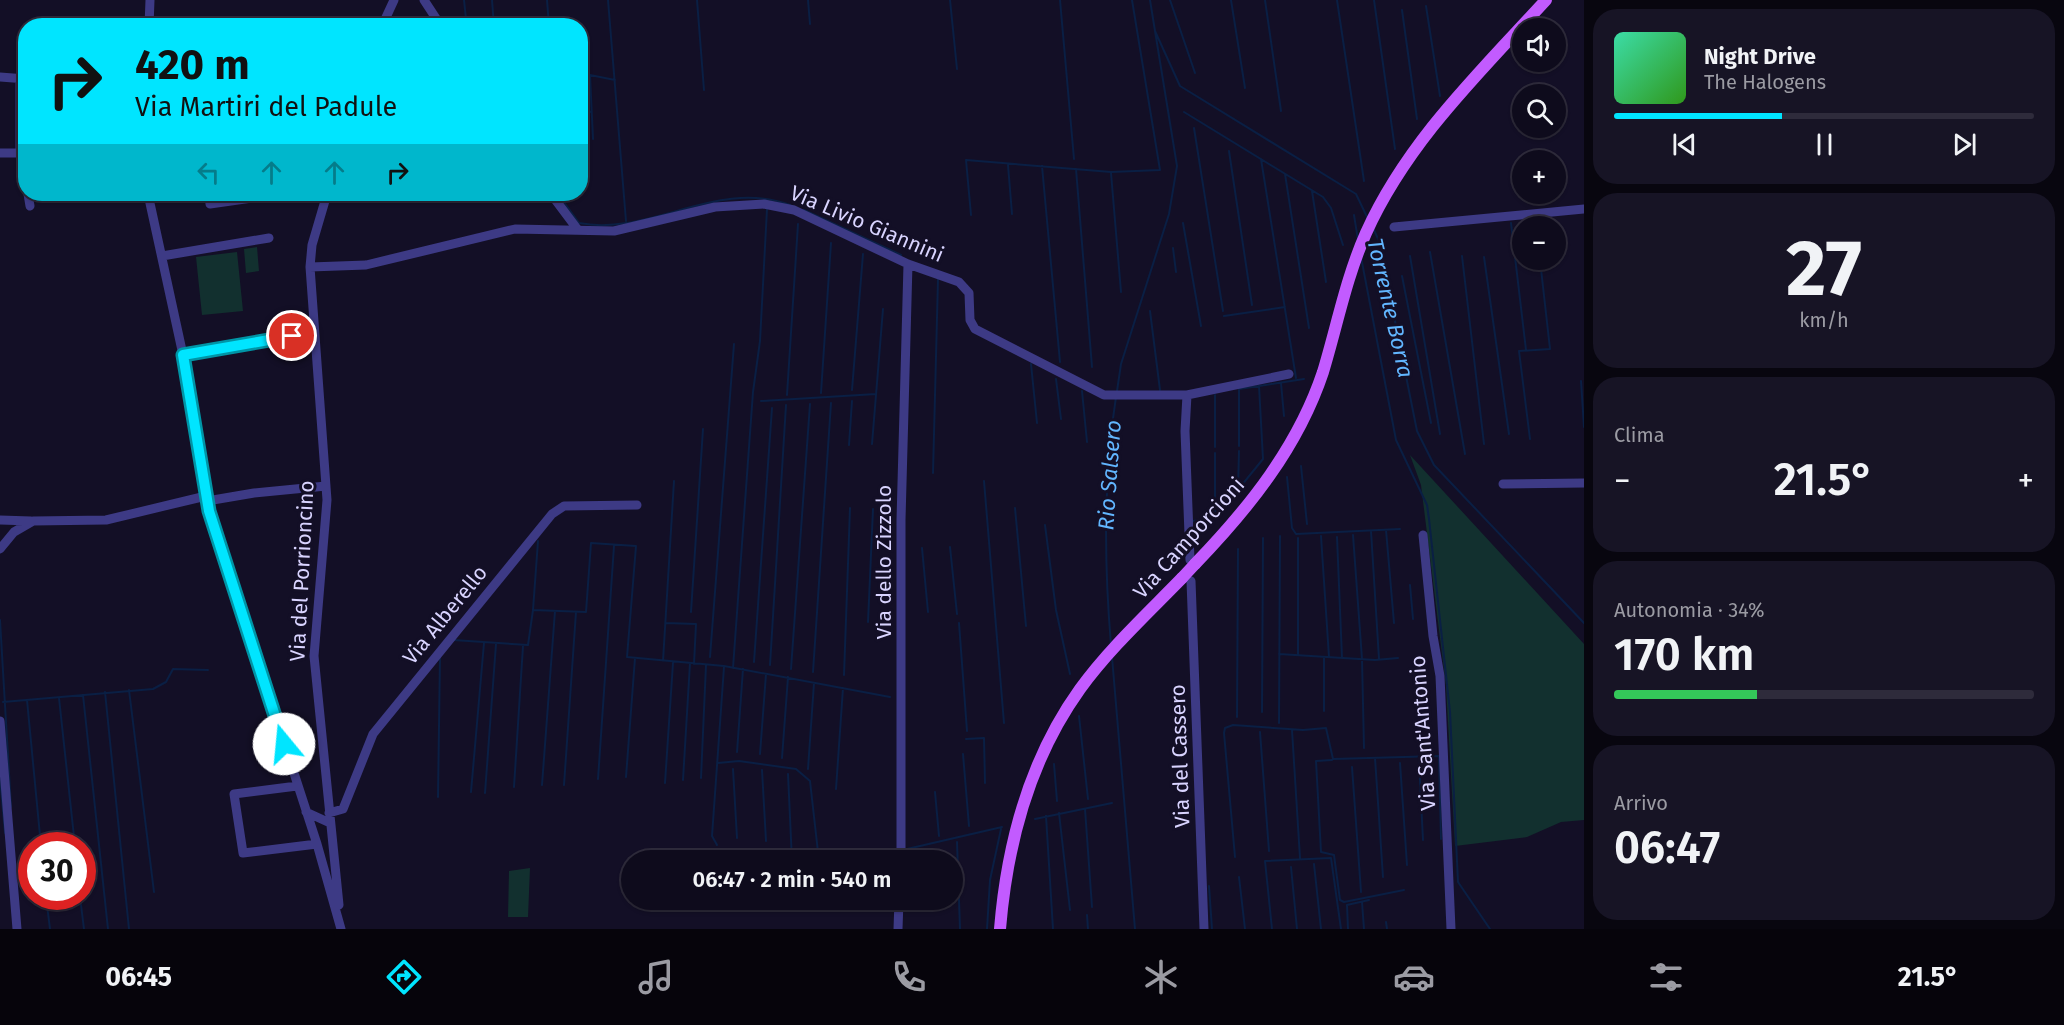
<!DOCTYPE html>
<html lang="it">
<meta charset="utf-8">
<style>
:root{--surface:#0e0b1c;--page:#171425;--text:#f1f3f6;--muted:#9b9ba3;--line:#2e2b3b;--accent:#00e5ff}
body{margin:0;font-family:"Fira Sans",sans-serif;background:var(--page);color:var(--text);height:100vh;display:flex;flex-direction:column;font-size:22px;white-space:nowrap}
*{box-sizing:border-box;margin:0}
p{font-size:20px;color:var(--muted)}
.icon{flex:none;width:33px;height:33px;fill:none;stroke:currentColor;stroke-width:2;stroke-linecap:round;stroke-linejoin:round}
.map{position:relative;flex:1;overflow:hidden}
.sheet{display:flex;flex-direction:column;gap:9px;padding:9px;background:#08060f;width:480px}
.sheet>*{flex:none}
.guide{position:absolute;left:18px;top:18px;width:570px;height:183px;border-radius:24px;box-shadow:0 2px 4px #0004,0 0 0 2px var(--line);background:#00e5ff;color:#111;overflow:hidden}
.fabs{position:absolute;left:1512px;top:18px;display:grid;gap:12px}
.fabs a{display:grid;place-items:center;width:54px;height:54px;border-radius:50%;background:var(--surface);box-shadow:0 2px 4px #0004,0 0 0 2px var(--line);font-size:30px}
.speed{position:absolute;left:18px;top:832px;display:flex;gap:12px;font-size:30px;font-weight:700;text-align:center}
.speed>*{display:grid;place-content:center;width:78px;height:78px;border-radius:50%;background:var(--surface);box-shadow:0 2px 4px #0004,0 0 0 2px var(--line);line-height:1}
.speed .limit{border:9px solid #d22;background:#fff;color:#111}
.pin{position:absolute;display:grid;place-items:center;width:51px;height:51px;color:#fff;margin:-26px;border:3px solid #fff;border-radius:50%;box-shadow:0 2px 6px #0007}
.me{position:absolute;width:66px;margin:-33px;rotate:343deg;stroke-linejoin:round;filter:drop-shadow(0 0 4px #0008)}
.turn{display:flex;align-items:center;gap:21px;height:126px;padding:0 18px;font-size:27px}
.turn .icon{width:78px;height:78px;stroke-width:2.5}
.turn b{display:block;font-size:42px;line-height:51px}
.lanes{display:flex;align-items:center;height:57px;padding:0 18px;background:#0003;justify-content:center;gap:30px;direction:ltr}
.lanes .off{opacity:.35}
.big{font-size:45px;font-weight:600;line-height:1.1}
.sheet .widget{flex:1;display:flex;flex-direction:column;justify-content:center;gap:9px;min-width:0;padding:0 21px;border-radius:24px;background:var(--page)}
.sheet .dial{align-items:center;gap:0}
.dial b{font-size:78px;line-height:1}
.song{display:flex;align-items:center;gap:18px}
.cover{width:72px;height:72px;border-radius:9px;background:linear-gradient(135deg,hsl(160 70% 55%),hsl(110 70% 35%))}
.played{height:6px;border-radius:3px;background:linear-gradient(90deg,var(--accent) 40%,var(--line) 40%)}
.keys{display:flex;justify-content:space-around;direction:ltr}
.heat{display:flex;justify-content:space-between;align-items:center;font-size:33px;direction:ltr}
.charge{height:9px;border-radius:4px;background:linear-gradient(90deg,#34c759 34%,var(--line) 0)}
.trip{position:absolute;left:621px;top:850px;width:342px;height:60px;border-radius:30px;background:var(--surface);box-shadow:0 2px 4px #0004,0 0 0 2px var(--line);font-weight:600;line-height:60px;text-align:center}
.dock{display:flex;height:96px;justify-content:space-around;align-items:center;background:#06040b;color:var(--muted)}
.dock .icon{width:42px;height:42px}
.dock .selected{color:var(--accent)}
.dock b{font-size:27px;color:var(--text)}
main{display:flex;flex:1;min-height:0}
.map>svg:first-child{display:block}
.green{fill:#12302f}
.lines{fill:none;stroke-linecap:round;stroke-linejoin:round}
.stream{stroke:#0a1f44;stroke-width:2}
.minor{stroke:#3d3a85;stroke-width:9}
.major{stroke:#c25bff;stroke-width:12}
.major-bridge{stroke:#c25bff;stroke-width:12}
.route-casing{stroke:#0095a6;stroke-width:15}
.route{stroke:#00e5ff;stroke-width:10}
.labels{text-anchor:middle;stroke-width:6;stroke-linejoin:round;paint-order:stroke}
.street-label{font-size:21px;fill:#d9d4ff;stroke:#130f26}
.water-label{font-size:22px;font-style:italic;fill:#62b6ff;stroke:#130f26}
</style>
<main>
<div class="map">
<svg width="1584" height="929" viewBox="0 0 1584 929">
<rect width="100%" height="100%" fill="#130f26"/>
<!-- green -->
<path class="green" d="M257 247 259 271 246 273 244 249Z
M237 252 243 311 202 315 196 257Z
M1410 455 1584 644V820L1561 822 1527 837 1455 846 1446 686 1421 485Z
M530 868 528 917H508L509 871Z"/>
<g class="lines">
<!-- stream -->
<path class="stream" d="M464 0 466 19
M492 0 494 26
M547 0 549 26
M608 0 626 221
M697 0 704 90
M808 0 810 24
M950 0 957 69
M1060 0 1074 159
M1150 0 1155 31 1180 86 1356 194 1368 219
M1170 0 1195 73
M1231 0 1245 88
M1265 0 1281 111
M1337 0 1364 181
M1374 0 1395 149
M1426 6 1440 96
M1402 10 1417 119
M580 73 615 80
M590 75 593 139
M580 109 591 112
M1184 112 1323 197 1331 208 1343 245
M1194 128 1223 311
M1229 151 1252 305
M1261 159 1296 378
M1008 165 1012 214
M1042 166 1060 362
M1076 169 1092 367
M1111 173 1121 292
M1285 174 1309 328
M1312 191 1326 282
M558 194 579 223C649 237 717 178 790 205
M804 210 901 255
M971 215 966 160 1111 172 1160 170 1132 0
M1354 215 1358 240
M1535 219 1536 226
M1183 223 1201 326
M1511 223 1526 350
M1374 230 1379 241 1417 431 1434 465 1584 623
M1173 248 1176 272
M1430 252 1465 454
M1410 256 1440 434
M1462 256 1484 444
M1361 257 1396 440 1427 505 1429 519 1450 712 1458 882 1490 929
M1484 257 1509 434
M1402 276 1431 423
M1150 311 1160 390
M1224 316 1285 307
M1031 364 1037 423
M1056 379 1061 419
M1581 381 1584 427
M1281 383 1284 416
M852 390 863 254
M1082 391 1087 442
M1117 391 1121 364 1169 214 1177 166 1155 31
M821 393 831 243
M787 395 798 224
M761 401 876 394
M1530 439 1519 351 1550 349 1540 260
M872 444 883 309
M849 445 852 401
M1239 446V389L1304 379
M1215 447V395
M1215 453V516
M1301 466 1307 524
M933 473 938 279
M1287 477 1292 528 1296 534 1400 529
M984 481 1004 723
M1238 490 1239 451
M1015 508 1026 626
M1193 521 1215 518 1263 459 1259 386
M1045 525 1056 610 1070 674
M1386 530 1394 623
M1371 531 1379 659
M1353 535 1362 659 1364 748
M1321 536 1329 657
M1337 537 1342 658
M950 547 957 614
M922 548 928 612
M1410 585 1413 619
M533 610 586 612 591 543 636 546 627 657 724 666 890 697
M691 612 703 429
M0 620 11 807
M868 622 873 509
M666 623 696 624 694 664
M959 623 967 731
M453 640 528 645 533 610 538 541
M1111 645C1104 562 1103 479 1116 397
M1279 654 1375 660 1398 658
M1298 655V538
M710 657 734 344
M1112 657 1135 929
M1324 657V711
M663 661 674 481
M754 662 772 408
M770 665 786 405
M733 668 753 392 760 341 767 209
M791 669 810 404
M813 672 831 403
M844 675 850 508
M129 690 154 892
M105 692 129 929
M83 695 108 929
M59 698 75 846
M27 700 41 846
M3 702 153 689 166 682 173 669 208 670
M1262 712 1263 538
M1079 716 1088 799
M1237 717 1238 549
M1279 723 1280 536
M1292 730 1300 858
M1260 732 1269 851
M966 739 984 738 985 783
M737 752 743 669
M760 754 766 674
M963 754 969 826
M782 758 788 677
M1375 758 1383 877
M1332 760 1316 761 1321 852 1334 855 1340 900 1344 902 1404 890
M1419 761 1423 840
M718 763 739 761 796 769 810 781 819 861
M1400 763 1407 865
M1054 764 1057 801
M1352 767 1361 892
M733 769 737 838
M808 769 814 683
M762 770 766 841
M788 774 792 861
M626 777 635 658
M0 778 5 833
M701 778 706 665
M598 779 614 546
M683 780 690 663
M665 783 673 663
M542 785 555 611
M564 785 576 612
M514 787 523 646
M836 789 843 688
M471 792 484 643
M935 792 939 836
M485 793 496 644
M438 797 440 656
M1085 809 1092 907
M1059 813 1070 910
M1046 816 1053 929
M1035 819 1112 803
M957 842 960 929
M717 845 712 836 724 667
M907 849 1002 827
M1235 857 1224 733 1225 728 1233 725 1303 730 1326 728 1333 759 1439 756 1441 839
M1314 864 1321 929
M1291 867 1297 929
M1239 877 1245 929
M1209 886 1212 929
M46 897 50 929
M80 897 84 929
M1362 902 1364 929
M47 904 81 901
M1087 915 1088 929
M1386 922 1387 929
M987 929 990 880 1001 829
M1272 929 1265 861 1331 858 1341 929
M1348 929 1347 905 1369 900"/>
<!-- minor -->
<path class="minor" d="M424 0 441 26
M149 26 150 0
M382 26 394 0
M0 77 26 79
M0 153H24
M20 154V79
M28 194 30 206
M148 194 183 355 209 511 317 844 341 929
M209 194 210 204 260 197 259 194
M327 194 312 245 310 267 327 500 314 656 339 905
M551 194 578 230
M1394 227 1584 209
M162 256 269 238
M310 267 366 265 515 229 614 231 715 207 764 204 794 210 908 264 959 282 969 293 970 320 975 329 1104 395H1187L1289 374
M183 355 314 332
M1187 395 1185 431 1190 560
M1503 484 1584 483
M207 501 254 493 326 486
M0 520 31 521
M1423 535 1433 636 1440 676 1451 929
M0 549 14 532 33 521 106 520 206 496
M1191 581 1204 929
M0 721 17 929
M297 786 234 794 243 853 317 844
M306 812 330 823
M329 813 343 809 373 734 552 514 564 506 637 505
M901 861V520L908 264
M898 929 899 900"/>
<!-- major -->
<path class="major" d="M1195 564C1249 508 1298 447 1323 372 1337 326 1346 278 1366 233 1407 142 1479 73 1546 0
M1000 929C1007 844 1029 760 1080 689 1109 649 1147 614 1182 578"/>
<!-- major-bridge -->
<path class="major-bridge" d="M1182 578 1195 564"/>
</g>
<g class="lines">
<defs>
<path id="route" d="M284 744 209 511 183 355 292 336"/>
</defs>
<!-- route casing -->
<use href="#route" class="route-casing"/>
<!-- route -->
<use href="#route" class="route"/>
</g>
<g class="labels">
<!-- street labels -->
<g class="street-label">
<text transform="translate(867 224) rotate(23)" y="7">Via Livio Giannini</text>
<text transform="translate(1189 538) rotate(-48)" y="7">Via Camporcioni</text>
<text transform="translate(884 562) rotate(-90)" y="7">Via dello Zizzolo</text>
<text transform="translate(302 571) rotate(-87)" y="7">Via del Porrioncino</text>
<text transform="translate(445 615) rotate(-51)" y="7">Via Alberello</text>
<text transform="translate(1423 733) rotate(-94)" y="7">Via Sant'Antonio</text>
<text transform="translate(1180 756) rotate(-92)" y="7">Via del Cassero</text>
</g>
<!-- water labels -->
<g class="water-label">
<text transform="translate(1391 308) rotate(77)" y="8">Torrente Borra</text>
<text transform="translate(1109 475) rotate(-86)" y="8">Rio Salsero</text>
</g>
</g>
</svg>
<div class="fabs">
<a><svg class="icon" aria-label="sound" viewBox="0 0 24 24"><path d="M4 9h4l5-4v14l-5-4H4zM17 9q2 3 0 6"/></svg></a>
<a><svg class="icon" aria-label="search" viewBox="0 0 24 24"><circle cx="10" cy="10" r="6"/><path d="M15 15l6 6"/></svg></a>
<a>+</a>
<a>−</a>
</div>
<div class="speed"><div class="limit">30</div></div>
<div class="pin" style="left:292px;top:336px;background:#d93025"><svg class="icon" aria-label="arrive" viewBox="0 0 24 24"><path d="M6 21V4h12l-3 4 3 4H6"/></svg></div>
<svg class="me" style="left:284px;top:744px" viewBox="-20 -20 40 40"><circle r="19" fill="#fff"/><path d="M0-13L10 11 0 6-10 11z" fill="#00e5ff"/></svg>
<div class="trip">06:47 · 2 min · 540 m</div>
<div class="guide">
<div class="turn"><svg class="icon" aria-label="right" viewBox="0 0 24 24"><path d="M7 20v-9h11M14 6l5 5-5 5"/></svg><div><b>420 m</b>Via Martiri del Padule</div></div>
<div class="lanes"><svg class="icon off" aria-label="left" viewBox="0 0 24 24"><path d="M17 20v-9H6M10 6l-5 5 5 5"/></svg><svg class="icon off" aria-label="ahead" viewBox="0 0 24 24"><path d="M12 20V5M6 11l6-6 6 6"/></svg><svg class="icon off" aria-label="ahead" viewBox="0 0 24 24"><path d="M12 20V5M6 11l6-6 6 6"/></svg><svg class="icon" aria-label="right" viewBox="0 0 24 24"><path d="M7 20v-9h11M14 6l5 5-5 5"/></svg></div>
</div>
</div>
<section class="sheet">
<div class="widget">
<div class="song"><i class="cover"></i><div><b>Night Drive</b><p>The Halogens</p></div></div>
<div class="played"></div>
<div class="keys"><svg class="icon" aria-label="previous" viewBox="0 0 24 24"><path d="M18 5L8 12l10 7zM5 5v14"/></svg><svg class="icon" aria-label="pause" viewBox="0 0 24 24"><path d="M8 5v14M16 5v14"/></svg><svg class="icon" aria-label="next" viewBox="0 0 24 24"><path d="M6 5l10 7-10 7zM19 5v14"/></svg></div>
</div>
<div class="widget dial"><b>27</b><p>km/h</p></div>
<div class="widget"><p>Clima</p>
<div class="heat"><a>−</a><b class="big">21.5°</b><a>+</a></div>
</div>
<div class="widget"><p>Autonomia · 34%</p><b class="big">170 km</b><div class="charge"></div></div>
<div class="widget"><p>Arrivo</p><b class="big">06:47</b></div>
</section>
</main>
<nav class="dock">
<b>06:45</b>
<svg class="icon selected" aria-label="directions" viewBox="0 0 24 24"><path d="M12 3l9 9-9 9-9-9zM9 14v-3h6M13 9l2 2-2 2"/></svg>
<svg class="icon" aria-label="music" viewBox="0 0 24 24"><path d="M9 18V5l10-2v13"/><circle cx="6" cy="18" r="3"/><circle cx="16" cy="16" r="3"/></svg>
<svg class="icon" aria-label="phone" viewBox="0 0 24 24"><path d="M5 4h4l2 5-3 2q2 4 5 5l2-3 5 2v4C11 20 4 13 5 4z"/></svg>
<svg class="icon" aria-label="climate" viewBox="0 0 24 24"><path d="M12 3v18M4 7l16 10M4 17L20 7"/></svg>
<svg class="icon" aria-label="car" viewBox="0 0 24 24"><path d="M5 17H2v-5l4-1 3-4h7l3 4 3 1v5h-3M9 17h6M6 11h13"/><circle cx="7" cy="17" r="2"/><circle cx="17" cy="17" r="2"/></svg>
<svg class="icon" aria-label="filters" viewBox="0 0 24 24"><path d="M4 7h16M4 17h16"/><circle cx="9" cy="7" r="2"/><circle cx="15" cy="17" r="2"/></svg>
<b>21.5°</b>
</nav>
